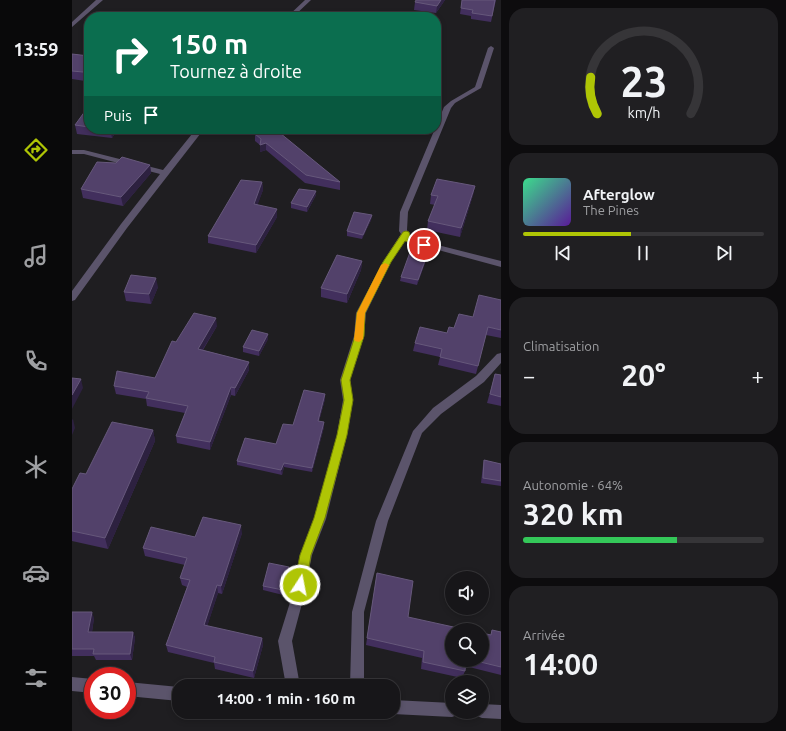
<!DOCTYPE html>
<html lang="fr">
<meta charset="utf-8">
<style>
:root{--surface:#171619;--page:#201f22;--text:#f1f3f6;--muted:#9e9fa2;--line:#363538;--accent:#afc505}
body{margin:0;font-family:Ubuntu,sans-serif;background:var(--page);color:var(--text);height:100vh;display:flex;flex-direction:column;font-size:15px;white-space:nowrap}
*{box-sizing:border-box;margin:0}
p{font-size:13px;color:var(--muted)}
.icon{flex:none;width:22px;height:22px;fill:none;stroke:currentColor;stroke-width:2;stroke-linecap:round;stroke-linejoin:round}
.map{position:relative;flex:1;overflow:hidden}
.details{display:flex;flex-direction:column;gap:8px;padding:8px;background:#0d0c0e;width:285px}
.details>*{flex:none}
.banner{position:absolute;left:12px;top:12px;width:357px;height:122px;border-radius:16px;box-shadow:0 2px 6px #0003,0 0 0 1px var(--line);background:#0b6e4f;color:#fff;overflow:hidden}
.buttons{position:absolute;left:373px;top:571px;display:grid;gap:8px}
.buttons a{display:grid;place-items:center;width:44px;height:44px;border-radius:50%;background:var(--surface);box-shadow:0 2px 6px #0003,0 0 0 1px var(--line);font-size:20px}
.speed{position:absolute;left:12px;top:667px;display:flex;gap:8px;font-size:20px;font-weight:700;text-align:center}
.speed>*{display:grid;place-content:center;width:52px;height:52px;border-radius:50%;background:var(--surface);box-shadow:0 2px 6px #0003,0 0 0 1px var(--line);line-height:1}
.speed .limit{border:6px solid #d22;background:#fff;color:#111}
.pin{position:absolute;display:grid;place-items:center;width:34px;height:34px;color:#fff;margin:-17px;border:2px solid #fff;border-radius:50%;box-shadow:0 1px 4px #0007}
.me{position:absolute;width:44px;margin:-22px;rotate:11deg;stroke-linejoin:round;filter:drop-shadow(0 0 3px #0008)}
.turn{display:flex;align-items:center;gap:14px;height:84px;padding:0 20px;font-size:18px}
.turn .icon{width:52px;height:52px;stroke-width:2.5}
.turn b{display:block;font-size:28px;line-height:34px}
.then{display:flex;align-items:center;height:38px;padding:0 20px;background:#0003;gap:8px;font-size:15px}
.big{font-size:30px;font-weight:700;line-height:1.1}
.details .card{flex:1;display:flex;flex-direction:column;justify-content:center;gap:6px;min-width:0;padding:0 14px;border-radius:16px;background:var(--page)}
.details .dial{align-items:center;gap:0}
.dial svg{height:104px;overflow:visible;fill:none;stroke:var(--line);stroke-width:7;stroke-linecap:round;text-anchor:middle}
.dial text{fill:var(--text);stroke:none}
.song{display:flex;align-items:center;gap:12px}
.cover{width:48px;height:48px;border-radius:6px;background:linear-gradient(135deg,hsl(150 70% 55%),hsl(270 70% 35%))}
.played{height:4px;border-radius:2px;background:linear-gradient(90deg,var(--accent) 45%,var(--line) 45%)}
.keys{display:flex;justify-content:space-around;direction:ltr}
.heat{display:flex;justify-content:space-between;align-items:center;font-size:22px;direction:ltr}
.charge{height:6px;border-radius:3px;background:linear-gradient(90deg,#34c759 64%,var(--line) 0)}
.trip{position:absolute;left:100px;top:679px;width:228px;height:40px;border-radius:16px;background:var(--surface);box-shadow:0 2px 6px #0003,0 0 0 1px var(--line);font-weight:700;line-height:40px;text-align:center}
main{display:flex;flex:1;min-height:0}
.menu{display:flex;flex-direction:column;width:72px;justify-content:space-around;align-items:center;background:#09090a;color:var(--muted)}
.menu .icon{width:28px;height:28px}
.menu .active{color:var(--accent)}
.menu b{font-size:18px;color:var(--text)}
.map>svg:first-child{display:block}
.lines{fill:none;stroke-linecap:round;stroke-linejoin:round}
.minor{fill:#5b546b;fill-rule:evenodd}
.wall{fill:#422f5d}
.shaded-wall{fill:#2d2140}
.building{fill:#52416a;stroke:#66587b}
.route{fill:#afc505;stroke:#728003}
.slow{fill:#f59e0b}
</style>
<main>
<nav class="menu">
<b>13:59</b>
<svg class="icon active" aria-label="directions" viewBox="0 0 24 24"><path d="M12 3l9 9-9 9-9-9zM9 14v-3h6M13 9l2 2-2 2"/></svg>
<svg class="icon" aria-label="music" viewBox="0 0 24 24"><path d="M9 18V5l10-2v13"/><circle cx="6" cy="18" r="3"/><circle cx="16" cy="16" r="3"/></svg>
<svg class="icon" aria-label="phone" viewBox="0 0 24 24"><path d="M5 4h4l2 5-3 2q2 4 5 5l2-3 5 2v4C11 20 4 13 5 4z"/></svg>
<svg class="icon" aria-label="climate" viewBox="0 0 24 24"><path d="M12 3v18M4 7l16 10M4 17L20 7"/></svg>
<svg class="icon" aria-label="car" viewBox="0 0 24 24"><path d="M5 17H2v-5l4-1 3-4h7l3 4 3 1v5h-3M9 17h6M6 11h13"/><circle cx="7" cy="17" r="2"/><circle cx="17" cy="17" r="2"/></svg>
<svg class="icon" aria-label="filters" viewBox="0 0 24 24"><path d="M4 7h16M4 17h16"/><circle cx="9" cy="7" r="2"/><circle cx="15" cy="17" r="2"/></svg>
</nav>
<div class="map">
<svg width="429" height="731" viewBox="0 0 429 731">
<rect width="100%" height="100%" fill="#1f1e21"/>
<g class="lines">
<!-- minor -->
<path class="minor" d="M24 0H31L0 27V22Z
M233 0H239L221 17H215Z
M419 46 422 48 409 88 383 103 379 108 336 212 335 230 339 237 346 240 429 261V267L333 241 319 262 294 313 292 336 278 380 281 400 275 435 254 519 240 555 232 596 220 641 228 686H214L206 641 220 596 228 555 242 519 265 435 271 400 268 380 282 336 284 313 311 262 329 234 327 231 328 212 372 107 379 101 403 87 416 48Z
M124 129H132L55 228 3 300 0 301V291L49 224 88 174 12 154H0V150H12L91 170Z
M429 353V363L412 382 369 414 350 433 316 521 292 612V686H278L280 612 304 521 341 431 361 408 404 376 425 354Z
M0 677 21 679V693L0 691Z
M55 682 107 687V701L55 696Z
M321 700 380 703V712H386L385 715 380 717 321 714 316 712H321Z
M410 704 429 705V719L410 718 405 716 403 712H410Z"/>
</g>
<!-- wall -->
<path class="wall" d="M373 0 364 13 342 10 343 2Z
M390 0H424L419 22 399 19V16L388 14Z
M0 54 17 56 13 81 0 79Z
M17 107V129H46L40 138 5 134 3 125Z
M212 129 210 135 268 182V190L233 183 194 150 188 152V145L183 141V134Z
M44 163 78 165 79 173 51 206 11 198 9 189Z
M190 182 191 190 185 205 205 217 184 253 136 243V236Z
M403 186 401 195 388 237 355 230 356 221 363 205 358 204 359 195Z
M244 191V195L235 212 219 208V203Z
M300 215 299 220 290 239 275 236V231Z
M358 247 357 252 345 285 328 281 329 277Z
M290 261 289 270 275 303 249 297V288Z
M86 287 79 304 54 301 52 292Z
M429 300V338L414 335 404 374 366 365 368 357 341 351 343 343 375 333Z
M145 326 131 350 177 362V370L163 396 159 395 138 450 105 443 104 436 113 413 75 406 74 399 44 394 42 386 83 378 104 342Z
M196 339 187 356 171 352V347Z
M423 374 429 375V406L415 403Z
M253 394V399L247 421 252 427 240 472 212 467 210 475 165 465V461L204 444 221 425Z
M81 430 83 441 36 549 0 541V489L14 474Z
M412 460 429 464V486L409 483 411 465Z
M170 533 150 594 146 593 135 626 190 638 191 645 182 678 143 669 142 663 96 652 94 645 115 587 110 585 108 578 113 565 73 556 71 548 123 537Z
M217 567V571L211 595 191 590V586Z
M305 573 336 617 380 660H410L420 630 429 632V675L393 666V671L390 678 349 669 350 658 294 645Z
M0 612 22 618 20 632H61L63 638 60 660H24L22 656H0Z"/>
<!-- shaded-wall -->
<path class="shaded-wall" d="M369 0H373L364 13 365 6Z
M17 65V75L13 81 11 72Z
M38 129H46L40 138Z
M209 129H212L208 141V133Z
M194 143V150L188 152V145Z
M78 165 79 173 51 206 49 197Z
M190 182 191 190 183 212 182 204Z
M403 186 401 195 388 237 389 228Z
M244 191V195L235 212V207Z
M205 209V217L184 253V245Z
M300 215 299 220 290 239 291 235Z
M358 247 357 252 345 285 346 280Z
M290 261 289 270 275 303V294Z
M84 278 86 287 79 304 77 294Z
M144 318 145 326 126 357V349Z
M196 334V339L187 356V351Z
M177 362V370L163 396V388Z
M9 379 11 388 0 409V395Z
M159 387V395L138 450V442Z
M253 394V399L246 425V421Z
M1 419 3 428 0 435V420Z
M252 422V427L240 472V468Z
M81 430 83 441 36 549 33 538Z
M212 463V467L210 475 209 470Z
M169 525 170 533 150 594 149 586Z
M217 567V571L211 595V590Z
M145 585 146 593 133 633 132 625Z
M20 612 22 618 19 638 16 632Z
M61 632 63 638 60 660 58 654Z
M190 638 191 645 182 678 181 671Z"/>
<!-- building -->
<path class="building" d="M344 0H369L365 6 343 2Z
M390 0H423L420 16 400 13 401 10 389 8Z
M0 54 17 56V65L11 72 0 71Z
M16 107H17V127L3 125Z
M192 129H209L208 133 268 182 234 175 194 143 188 145 189 139 183 134 192 131Z
M50 157 78 165 49 197 9 189 25 162 44 163Z
M365 179 403 186 389 228 356 221 366 196 359 195Z
M169 180 190 182 182 204 205 209 184 245 136 236Z
M227 189 244 191 235 207 219 203Z
M282 212 300 215 291 235 275 231Z
M341 244 358 247 346 280 329 277Z
M265 255 290 261 275 294 249 288Z
M59 275 84 278 77 294 52 292Z
M407 295 429 300V330L416 327 406 366 368 357 370 349 343 343 348 327 375 333 377 327 382 328 387 314 401 317Z
M122 313 144 318 126 349 177 362 163 388 159 387 138 442 104 436 116 406 74 398 77 392 42 386 45 371 83 378 100 341 104 342Z
M180 330 196 334 187 351 171 347Z
M423 374 429 375V397L418 394Z
M0 378 9 379 0 395Z
M232 390 253 394 246 421 252 422 240 468 212 463 209 470 165 461 173 438 204 444 211 424 221 425Z
M40 422 81 430 33 538 0 531V489L8 473 14 474Z
M412 460 429 464V481L411 478Z
M131 517 169 525 149 586 145 585 132 625 190 638 181 671 142 662 143 657 94 645 118 580 108 578 115 558 71 548 79 527 123 537Z
M197 563 217 567 211 590 191 586Z
M305 573 341 581 336 617 395 630H380V660H394L393 671 351 662 352 651 295 638Z
M0 612H20L16 632H61L58 654H21L22 649H0Z
M420 630 429 632V667L400 660H410V633L419 635Z"/>
<!-- route -->
<path class="route" d="M334 231 337 232 339 238 356 245 352 248 333 241 319 262 293 313 292 336 278 380 281 400 275 435 253 518 239 555 234 585 232 588 228 590 224 588 222 585 228 555 242 518 265 435 272 400 269 380 283 336 285 313 311 262 331 232Z"/>
<!-- slow -->
<path class="slow" d="M313 263 317 265 293 313 291 339 287 342 283 341 282 339 285 313 309 265Z"/>
</svg>
<div class="buttons">
<a><svg class="icon" aria-label="sound" viewBox="0 0 24 24"><path d="M4 9h4l5-4v14l-5-4H4zM17 9q2 3 0 6"/></svg></a>
<a><svg class="icon" aria-label="search" viewBox="0 0 24 24"><circle cx="10" cy="10" r="6"/><path d="M15 15l6 6"/></svg></a>
<a><svg class="icon" aria-label="layers" viewBox="0 0 24 24"><path d="M12 4l9 5-9 5-9-5zM3 14l9 5 9-5"/></svg></a>
</div>
<div class="speed"><div class="limit">30</div></div>
<div class="pin" style="left:352px;top:245px;background:#d93025"><svg class="icon" aria-label="arrive" viewBox="0 0 24 24"><path d="M6 21V4h12l-3 4 3 4H6"/></svg></div>
<svg class="me" style="left:228px;top:585px" viewBox="-20 -20 40 40"><circle r="17" fill="#afc505" stroke="#fff" stroke-width="3"/><path d="M0-11L8 9 0 5-8 9z" fill="#fff"/></svg>
<div class="trip">14:00 · 1 min · 160 m</div>
<div class="banner">
<div class="turn"><svg class="icon" aria-label="right" viewBox="0 0 24 24"><path d="M7 20v-9h11M14 6l5 5-5 5"/></svg><div><b>150 m</b>Tournez à droite</div></div>
<div class="then">Puis<svg class="icon" aria-label="arrive" viewBox="0 0 24 24"><path d="M6 21V4h12l-3 4 3 4H6"/></svg></div>
</div>
</div>
<section class="details">
<div class="card dial"><svg viewBox="0 0 100 80">
<path d="M14 69A42 42 0 1 1 86 69"/>
<path d="M14 69A42 42 0 0 1 9 41" stroke="#afc505"/>
<text x="50" y="56" font-size="32" font-weight="700">23</text>
<text x="50" y="72" font-size="11">km/h</text>
</svg></div>
<div class="card">
<div class="song"><i class="cover"></i><div><b>Afterglow</b><p>The Pines</p></div></div>
<div class="played"></div>
<div class="keys"><svg class="icon" aria-label="previous" viewBox="0 0 24 24"><path d="M18 5L8 12l10 7zM5 5v14"/></svg><svg class="icon" aria-label="pause" viewBox="0 0 24 24"><path d="M8 5v14M16 5v14"/></svg><svg class="icon" aria-label="next" viewBox="0 0 24 24"><path d="M6 5l10 7-10 7zM19 5v14"/></svg></div>
</div>
<div class="card"><p>Climatisation</p>
<div class="heat"><a>−</a><b class="big">20°</b><a>+</a></div>
</div>
<div class="card"><p>Autonomie · 64%</p><b class="big">320 km</b><div class="charge"></div></div>
<div class="card"><p>Arrivée</p><b class="big">14:00</b></div>
</section>
</main>
